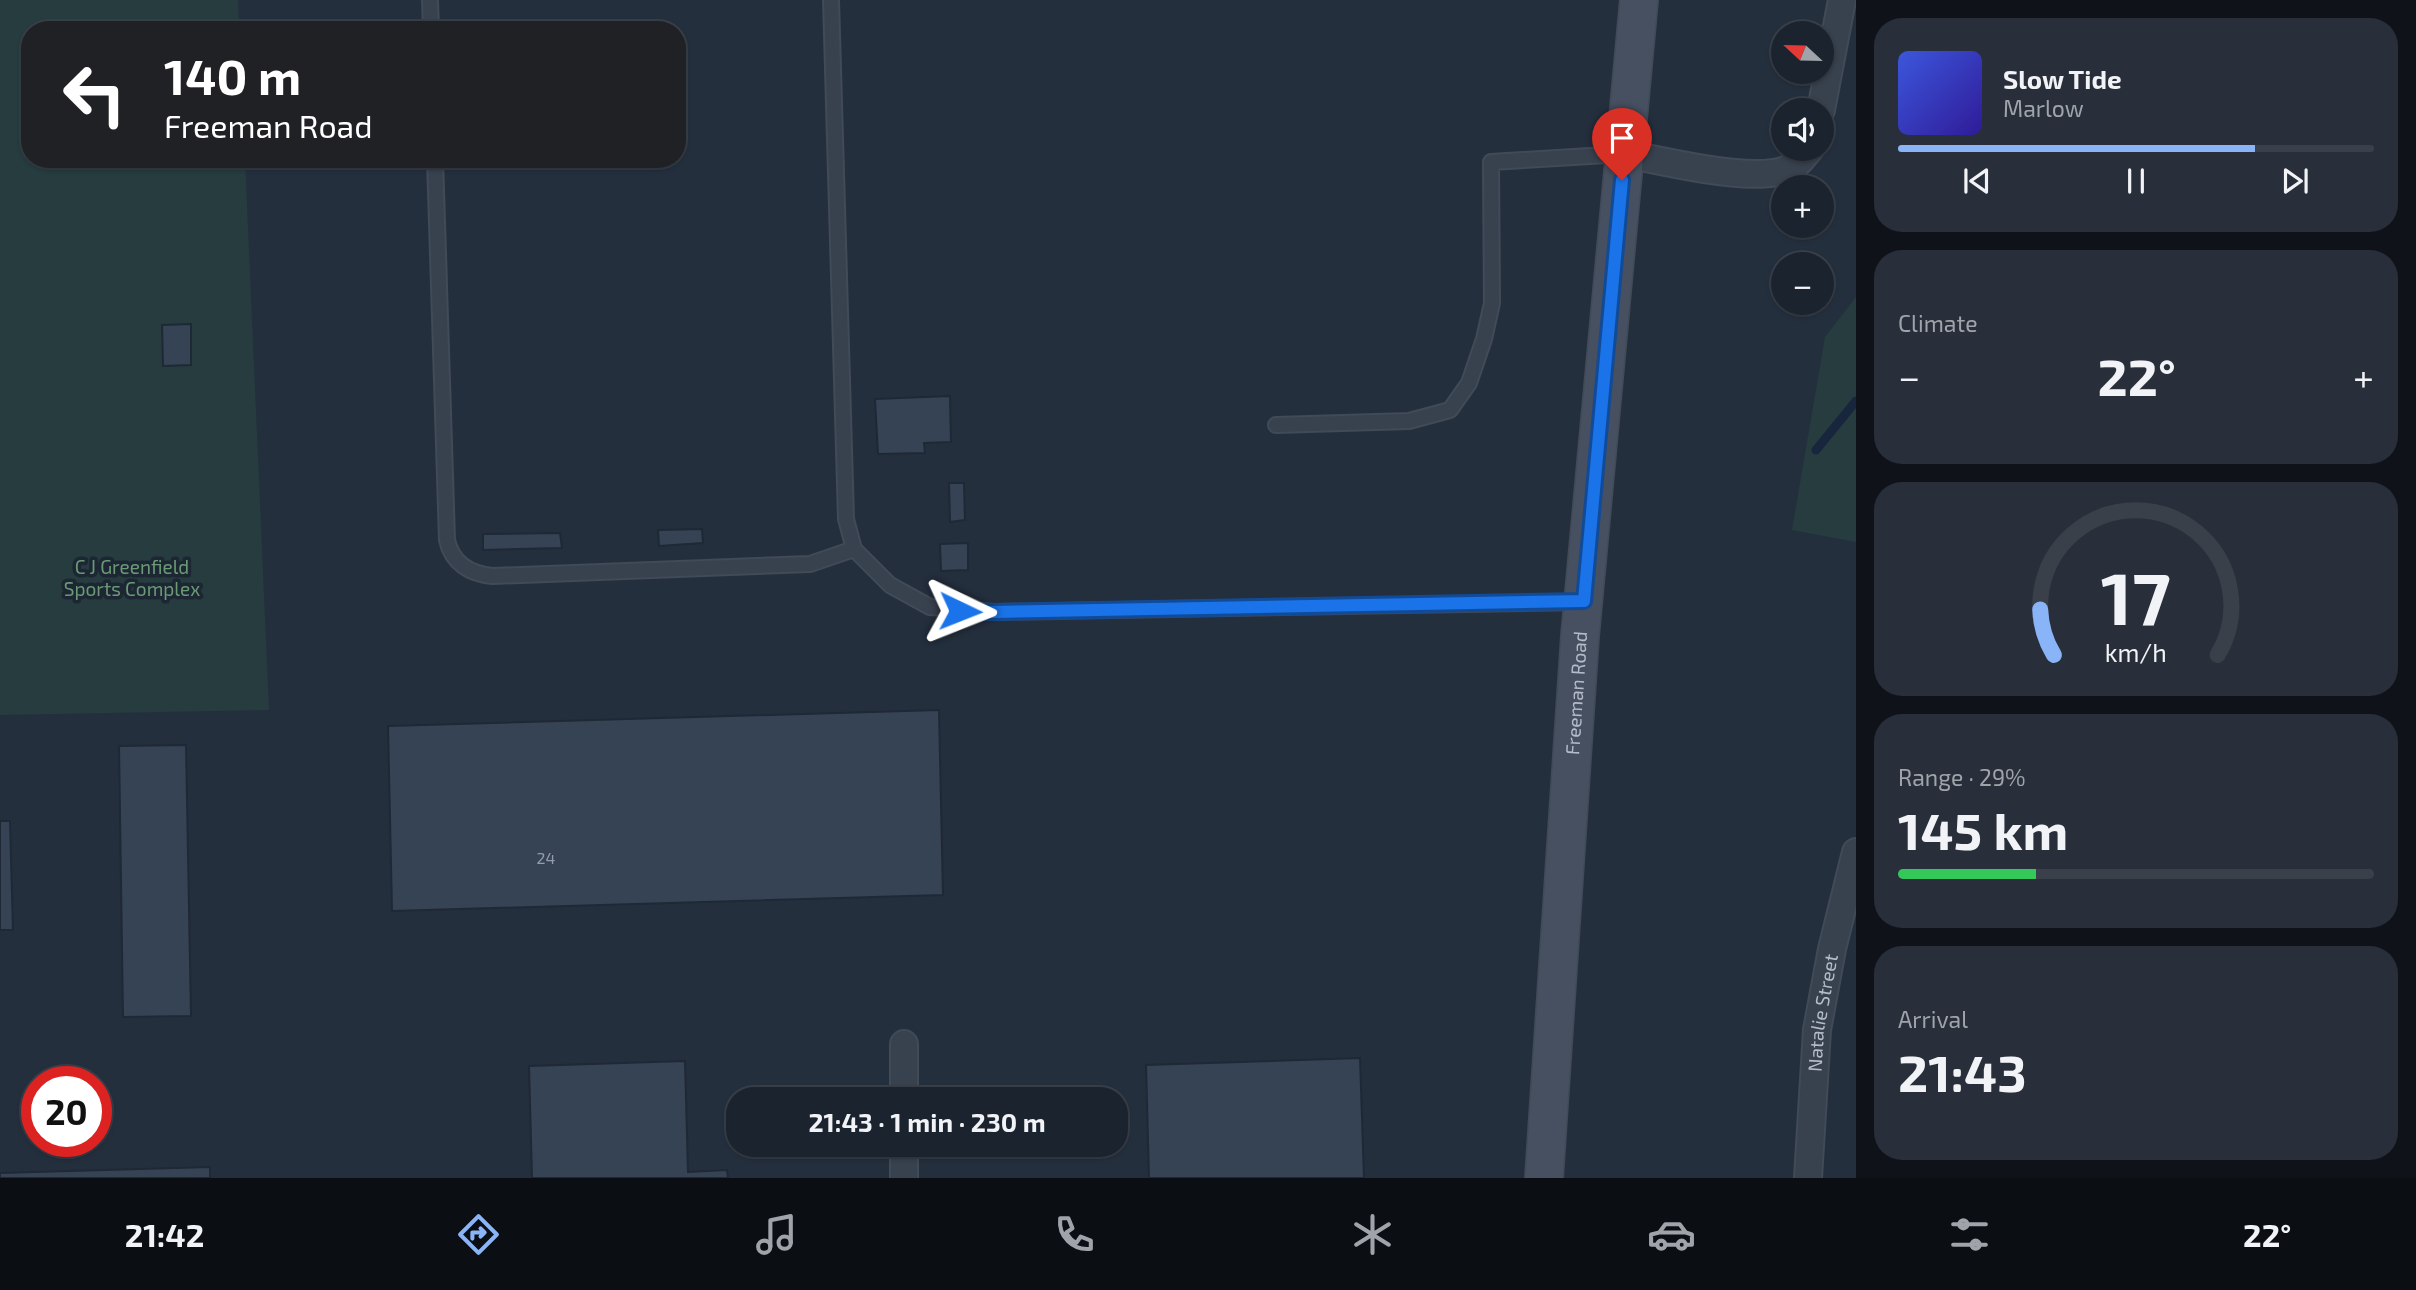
<!DOCTYPE html>
<meta charset="utf-8">
<style>
:root{--surface:#1b232e;--page:#282f3a;--text:#f1f3f6;--muted:#a0a4aa;--line:#39404a;--accent:#8ab4f8}
body{margin:0;font-family:"Exo 2",sans-serif;background:var(--page);color:var(--text);height:100vh;display:flex;flex-direction:column;font-size:26px;white-space:nowrap}
*{box-sizing:border-box;margin:0}
p{font-size:23px;color:var(--muted)}
.icon{flex:none;width:38px;height:38px;fill:none;stroke:currentColor;stroke-width:2;stroke-linecap:round;stroke-linejoin:round}
.map{position:relative;flex:1;overflow:hidden}
.drawer{display:flex;flex-direction:column;gap:18px;padding:18px;background:#0f1319;width:560px}
.drawer>*{flex:none}
.top-card{position:absolute;left:21px;top:21px;width:665px;height:147px;border-radius:28px;box-shadow:0 2px 5px #0004,0 0 0 2px var(--line);background:#202124;color:#fff;overflow:hidden}
.needle{width:46px;rotate:292deg}
.controls{position:absolute;left:1771px;top:21px;display:grid;gap:14px}
.controls a{display:grid;place-items:center;width:63px;height:63px;border-radius:50%;background:var(--surface);box-shadow:0 2px 5px #0004,0 0 0 2px var(--line);font-size:35px}
.speed{position:absolute;left:21px;top:1066px;display:flex;gap:14px;font-size:35px;font-weight:700;text-align:center}
.speed>*{display:grid;place-content:center;width:91px;height:91px;border-radius:50%;background:var(--surface);box-shadow:0 2px 5px #0004,0 0 0 2px var(--line);line-height:1}
.speed .limit{border:10px solid #d22;background:#fff;color:#111}
.pin{position:absolute;display:grid;place-items:center;width:60px;height:60px;color:#fff;margin:-72px -30px;border-radius:50% 50% 50% 0;rotate:-45deg;box-shadow:0 0 7px #0007}
.pin .icon{rotate:45deg}
.me{position:absolute;width:77px;margin:-38px;rotate:92deg;stroke-linejoin:round;filter:drop-shadow(0 0 5px #0008)}
.turn{display:flex;align-items:center;gap:24px;height:147px;padding:0 28px;font-size:32px}
.turn .icon{width:91px;height:91px;stroke-width:2.5}
.turn b{display:block;font-size:49px;line-height:60px}
.big{font-size:52px;font-weight:700;line-height:1.1}
.drawer .widget{flex:1;display:flex;flex-direction:column;justify-content:center;gap:10px;min-width:0;padding:0 24px;border-radius:28px;background:var(--page)}
.drawer .dial{align-items:center;gap:0}
.dial svg{height:182px;overflow:visible;fill:none;stroke:var(--line);stroke-width:7;stroke-linecap:round;text-anchor:middle}
.dial text{fill:var(--text);stroke:none}
.song{display:flex;align-items:center;gap:21px}
.cover{width:84px;height:84px;border-radius:10px;background:linear-gradient(135deg,hsl(230 70% 55%),hsl(250 70% 35%))}
.played{height:7px;border-radius:4px;background:linear-gradient(90deg,var(--accent) 75%,var(--line) 75%)}
.keys{display:flex;justify-content:space-around;direction:ltr}
.heat{display:flex;justify-content:space-between;align-items:center;font-size:38px;direction:ltr}
.charge{height:10px;border-radius:5px;background:linear-gradient(90deg,#34c759 29%,var(--line) 0)}
.trip{position:absolute;left:726px;top:1087px;width:402px;height:70px;border-radius:28px;background:var(--surface);box-shadow:0 2px 5px #0004,0 0 0 2px var(--line);font-weight:700;line-height:70px;text-align:center}
.tab-bar{display:flex;height:112px;justify-content:space-around;align-items:center;background:#0b0e12;color:var(--muted)}
.tab-bar .icon{width:49px;height:49px}
.tab-bar .on{color:var(--accent)}
.tab-bar b{font-size:32px;color:var(--text)}
main{display:flex;flex:1;min-height:0}
.map>svg:first-child{display:block}
.green{fill:#263c3f}
.lines{fill:none;stroke-linecap:round;stroke-linejoin:round}
.stream{stroke:#17263c;stroke-width:9}
.building{fill:#364354;stroke:#1f2835;stroke-width:2}
.lane-casing{stroke:#414a57;stroke-width:18}
.street-casing{stroke:#414a57;stroke-width:30}
.secondary-casing{stroke:#414a57;stroke-width:40}
.lane{stroke:#38414e;stroke-width:14}
.street{stroke:#38414e;stroke-width:26}
.secondary{stroke:#465061;stroke-width:37}
.route-casing{stroke:#114b97;stroke-width:18}
.route{stroke:#1a73e8;stroke-width:12}
.labels{text-anchor:middle;stroke-width:7;stroke-linejoin:round;paint-order:stroke}
.number-label{font-size:16px;fill:#929caa}
.park-label{font-size:19px;fill:#6b9a76;stroke:#1d2633}
.street-label{font-size:19px;fill:#b4bcc9;stroke:#1d2633}
</style>
<main>
<div class="map">
<svg width="1856" height="1178" viewBox="0 0 1856 1178">
<rect width="100%" height="100%" fill="#242f3e"/>
<!-- green -->
<path class="green" d="M0 0H238L239 30H30V159H245L269 710 0 715Z
M1856 297V542L1792 530 1825 337Z"/>
<g class="lines">
<!-- stream -->
<path class="stream" d="M1816 450 1856 401"/>
</g>
<!-- building -->
<path class="building" d="M191 324V365L163 366 162 325Z
M950 396 951 442 924 443 925 453 878 454 875 399Z
M949 483H964L965 520 950 522Z
M702 529 703 543 659 546 658 530Z
M560 533 562 548 483 550V534Z
M968 543V570L941 571 940 544Z
M939 710 943 895 392 911 388 726Z
M186 745 191 1016 123 1017 119 746Z
M0 821H10L13 930H0Z
M1360 1058 1364 1178H1149L1146 1065Z
M685 1061 688 1172 727 1170 728 1178H532L529 1066Z
M210 1167V1178H0V1173Z"/>
<g class="lines">
<defs>
<path id="lane" d="M430 0 431 30
M831 0 846 519 854 549 890 585 930 607 995 612 1582 602
M435 159 447 540C452 563 470 574 493 576L810 564 854 549
M1276 425 1409 421 1450 410 1469 383 1484 339 1492 303 1491 162 1623 154"/>
<g id="street">
<path d="M1821 110 1842 0"/>
<path d="M1625 154C1662 160 1766 188 1795 165 1801 161 1805 154 1810 149"/>
<path d="M904 1044V1099"/>
<path d="M904 1144V1178"/>
<path id="s1" d="M1808 1178 1817 1030 1832 949 1856 852"/>
</g>
<g id="secondary">
<path id="s2" d="M1544 1178 1580 636 1639 0"/>
</g>
</defs>
<!-- lane casing -->
<use href="#lane" class="lane-casing"/>
<!-- street casing -->
<use href="#street" class="street-casing"/>
<!-- secondary casing -->
<use href="#secondary" class="secondary-casing"/>
<!-- lane -->
<use href="#lane" class="lane"/>
<!-- street -->
<use href="#street" class="street"/>
<!-- secondary -->
<use href="#secondary" class="secondary"/>
</g>
<g class="lines">
<defs>
<path id="route" d="M960 611 995 612 1584 601 1622 180"/>
</defs>
<!-- route casing -->
<use href="#route" class="route-casing"/>
<!-- route -->
<use href="#route" class="route"/>
</g>
<g class="labels">
<!-- number labels -->
<g class="number-label">
<text x="546" y="864">24</text>
</g>
<!-- park labels -->
<g class="park-label">
<text x="132" y="574">C J Greenfield<tspan x="132" dy="22">Sports Complex</tspan></text>
</g>
<!-- street labels -->
<g class="street-label">
<text dy="7" stroke="none"><textPath href="#s2" startOffset="486">Freeman Road</textPath></text>
<text dy="7" stroke="none"><textPath href="#s1" startOffset="166">Natalie Street</textPath></text>
</g>
</g>
</svg>
<div class="controls">
<a><svg class="needle" viewBox="-14 -14 28 28"><path d="M0-13l5 13h-10z" fill="#e53935"/><path d="M0 13l5-13h-10z" fill="#a0a4aa"/></svg></a>
<a><svg class="icon" aria-label="sound" viewBox="0 0 24 24"><path d="M4 9h4l5-4v14l-5-4H4zM17 9q2 3 0 6"/></svg></a>
<a>+</a>
<a>−</a>
</div>
<div class="speed"><div class="limit">20</div></div>
<div class="pin" style="left:1622px;top:180px;background:#d93025"><svg class="icon" aria-label="arrive" viewBox="0 0 24 24"><path d="M6 21V4h12l-3 4 3 4H6"/></svg></div>
<svg class="me" style="left:960px;top:611px" viewBox="-20 -20 40 40"><path d="M0-17L14 15 0 8-14 15z" fill="#1a73e8" stroke="#fff" stroke-width="4"/></svg>
<div class="trip">21:43 · 1 min · 230 m</div>
<div class="top-card">
<div class="turn"><svg class="icon" aria-label="left" viewBox="0 0 24 24"><path d="M17 20v-9H6M10 6l-5 5 5 5"/></svg><div><b>140 m</b>Freeman Road</div></div>
</div>
</div>
<section class="drawer">
<div class="widget">
<div class="song"><i class="cover"></i><div><b>Slow Tide</b><p>Marlow</p></div></div>
<div class="played"></div>
<div class="keys"><svg class="icon" aria-label="previous" viewBox="0 0 24 24"><path d="M18 5L8 12l10 7zM5 5v14"/></svg><svg class="icon" aria-label="pause" viewBox="0 0 24 24"><path d="M8 5v14M16 5v14"/></svg><svg class="icon" aria-label="next" viewBox="0 0 24 24"><path d="M6 5l10 7-10 7zM19 5v14"/></svg></div>
</div>
<div class="widget"><p>Climate</p>
<div class="heat"><a>−</a><b class="big">22°</b><a>+</a></div>
</div>
<div class="widget dial"><svg viewBox="0 0 100 80">
<path d="M14 69A42 42 0 1 1 86 69"/>
<path d="M14 69A42 42 0 0 1 8 49" stroke="#8ab4f8"/>
<text x="50" y="56" font-size="32" font-weight="700">17</text>
<text x="50" y="72" font-size="11">km/h</text>
</svg></div>
<div class="widget"><p>Range · 29%</p><b class="big">145 km</b><div class="charge"></div></div>
<div class="widget"><p>Arrival</p><b class="big">21:43</b></div>
</section>
</main>
<nav class="tab-bar">
<b>21:42</b>
<svg class="icon on" aria-label="directions" viewBox="0 0 24 24"><path d="M12 3l9 9-9 9-9-9zM9 14v-3h6M13 9l2 2-2 2"/></svg>
<svg class="icon" aria-label="music" viewBox="0 0 24 24"><path d="M9 18V5l10-2v13"/><circle cx="6" cy="18" r="3"/><circle cx="16" cy="16" r="3"/></svg>
<svg class="icon" aria-label="phone" viewBox="0 0 24 24"><path d="M5 4h4l2 5-3 2q2 4 5 5l2-3 5 2v4C11 20 4 13 5 4z"/></svg>
<svg class="icon" aria-label="climate" viewBox="0 0 24 24"><path d="M12 3v18M4 7l16 10M4 17L20 7"/></svg>
<svg class="icon" aria-label="car" viewBox="0 0 24 24"><path d="M5 17H2v-5l4-1 3-4h7l3 4 3 1v5h-3M9 17h6M6 11h13"/><circle cx="7" cy="17" r="2"/><circle cx="17" cy="17" r="2"/></svg>
<svg class="icon" aria-label="filters" viewBox="0 0 24 24"><path d="M4 7h16M4 17h16"/><circle cx="9" cy="7" r="2"/><circle cx="15" cy="17" r="2"/></svg>
<b>22°</b>
</nav>
